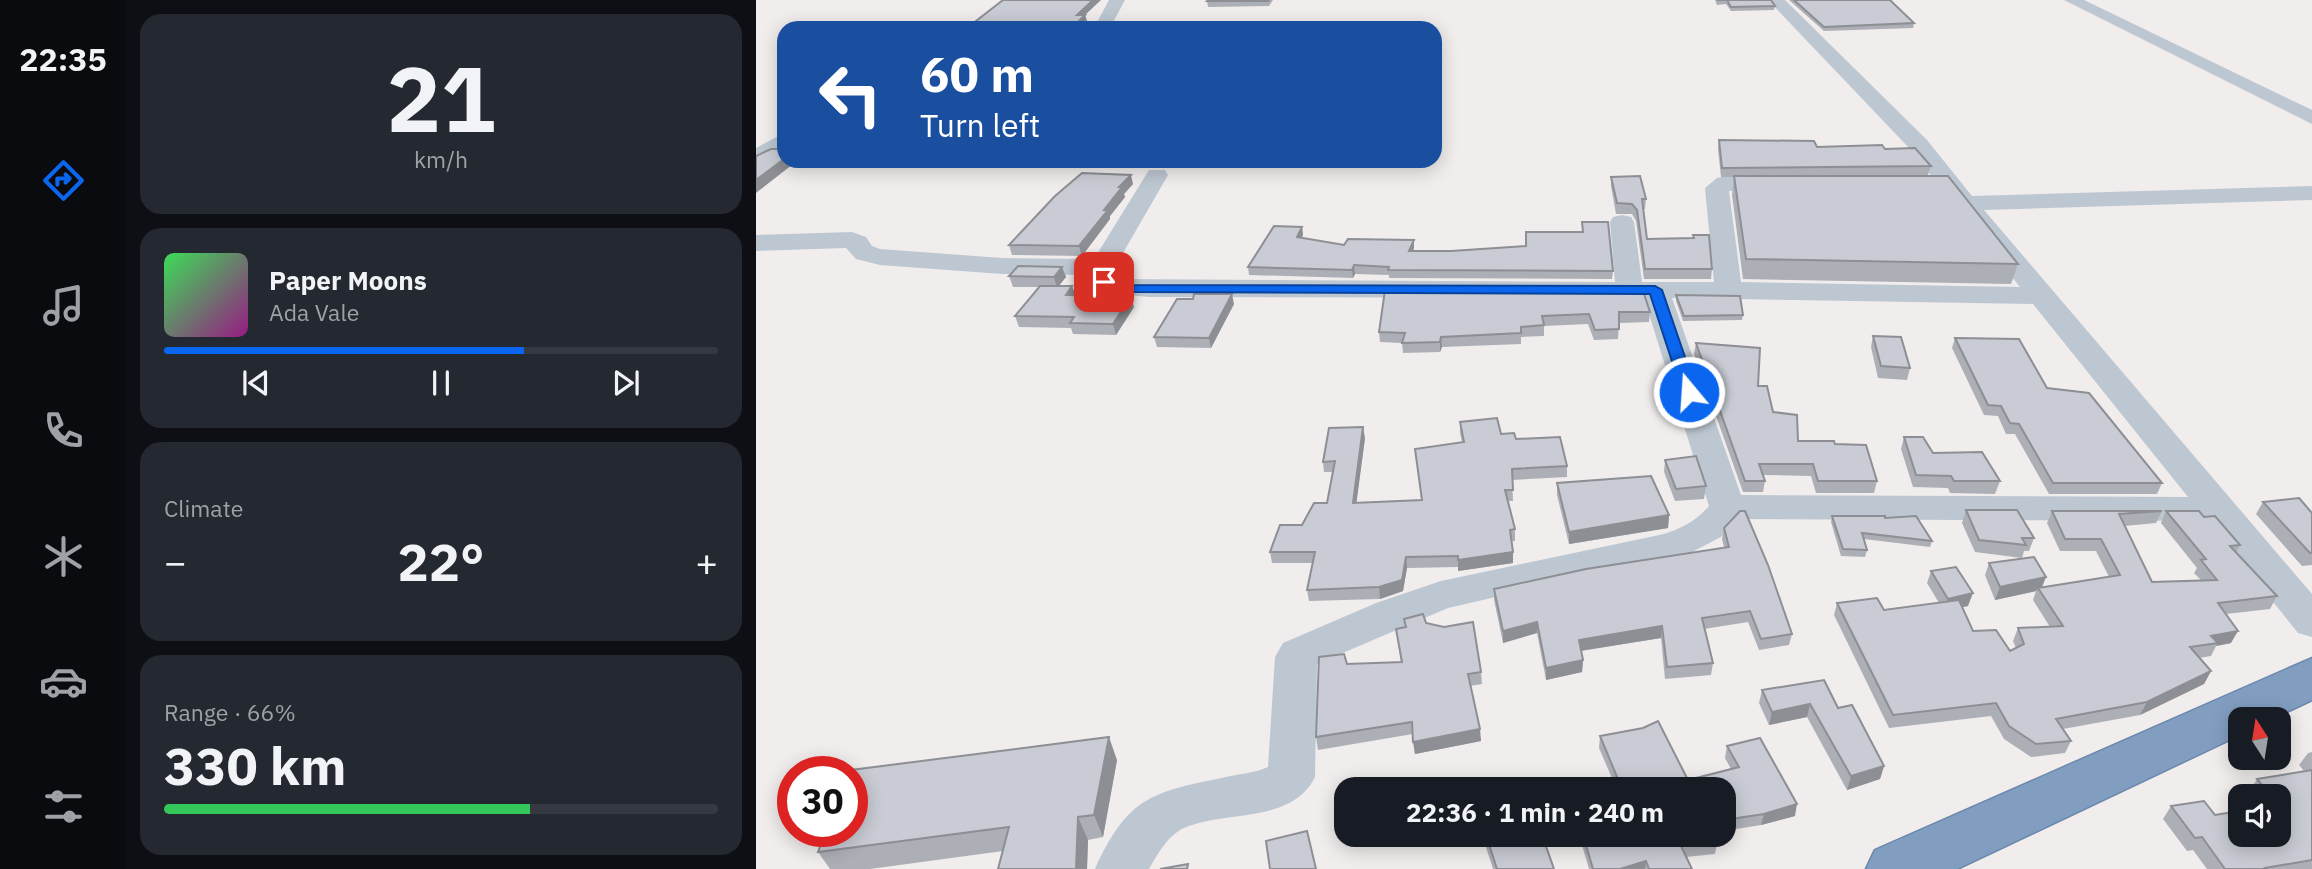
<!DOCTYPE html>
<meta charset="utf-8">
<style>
:root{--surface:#171b24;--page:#242831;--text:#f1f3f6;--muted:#9ea1a6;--line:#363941;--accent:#0a66ee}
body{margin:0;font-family:"IBM Plex Sans",sans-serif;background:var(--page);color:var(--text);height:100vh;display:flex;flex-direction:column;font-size:26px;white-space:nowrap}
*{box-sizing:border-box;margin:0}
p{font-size:23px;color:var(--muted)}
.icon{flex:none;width:38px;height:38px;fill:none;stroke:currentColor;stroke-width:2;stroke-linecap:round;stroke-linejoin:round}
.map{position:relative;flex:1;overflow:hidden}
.panel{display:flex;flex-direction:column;gap:14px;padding:14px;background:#0d0f14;width:630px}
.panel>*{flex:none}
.banner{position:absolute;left:21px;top:21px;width:665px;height:147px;border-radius:21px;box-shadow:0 4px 18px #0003;background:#1a4fa0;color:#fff;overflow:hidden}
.needle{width:46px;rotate:348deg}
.fabs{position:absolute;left:1472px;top:707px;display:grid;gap:14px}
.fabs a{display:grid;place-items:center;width:63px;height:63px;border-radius:14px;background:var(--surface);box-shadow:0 4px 18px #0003;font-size:35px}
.speed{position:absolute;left:21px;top:756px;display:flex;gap:14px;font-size:35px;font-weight:700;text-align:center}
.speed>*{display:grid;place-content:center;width:91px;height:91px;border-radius:50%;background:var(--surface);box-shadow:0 4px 18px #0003;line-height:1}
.speed .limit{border:10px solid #d22;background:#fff;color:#111}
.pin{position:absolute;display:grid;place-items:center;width:60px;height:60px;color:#fff;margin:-30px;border-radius:14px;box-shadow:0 4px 10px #0006}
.me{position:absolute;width:77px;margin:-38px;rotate:342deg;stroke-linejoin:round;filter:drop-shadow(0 0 5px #0008)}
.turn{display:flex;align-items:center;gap:24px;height:147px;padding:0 28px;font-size:32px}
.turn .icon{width:91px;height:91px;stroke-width:2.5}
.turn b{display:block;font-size:49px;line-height:60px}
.big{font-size:52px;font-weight:700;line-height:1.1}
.panel .card{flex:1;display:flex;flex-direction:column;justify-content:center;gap:10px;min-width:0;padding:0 24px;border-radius:21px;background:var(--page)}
.panel .dial{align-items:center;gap:0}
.dial b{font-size:91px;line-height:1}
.song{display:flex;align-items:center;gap:21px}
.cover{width:84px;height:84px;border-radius:10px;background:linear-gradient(135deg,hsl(130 70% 55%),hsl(310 70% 35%))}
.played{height:7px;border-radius:4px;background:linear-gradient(90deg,var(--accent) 65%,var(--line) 65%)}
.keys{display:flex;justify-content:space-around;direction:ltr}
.heat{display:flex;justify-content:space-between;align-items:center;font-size:38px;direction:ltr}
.charge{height:10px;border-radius:5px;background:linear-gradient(90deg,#34c759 66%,var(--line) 0)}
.trip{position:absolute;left:578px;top:777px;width:402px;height:70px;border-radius:21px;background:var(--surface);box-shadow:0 4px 18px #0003;font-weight:700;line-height:70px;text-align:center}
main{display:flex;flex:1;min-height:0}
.tabs{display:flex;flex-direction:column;width:126px;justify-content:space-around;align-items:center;background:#090b0e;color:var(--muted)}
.tabs .icon{width:49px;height:49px}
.tabs .current{color:var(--accent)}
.tabs b{font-size:32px;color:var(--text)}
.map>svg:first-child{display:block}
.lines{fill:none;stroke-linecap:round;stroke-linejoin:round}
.highway-casing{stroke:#6c89ad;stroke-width:3}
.minor{fill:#bdc7d1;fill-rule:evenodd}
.highway{fill:#819ec1;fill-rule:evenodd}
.wall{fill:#adafb6}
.shaded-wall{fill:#8d8f94}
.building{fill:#c9ccd4;stroke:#8d8f94;stroke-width:2}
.route{fill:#0a66ee;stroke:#06429b;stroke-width:2}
</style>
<main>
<nav class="tabs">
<b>22:35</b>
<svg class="icon current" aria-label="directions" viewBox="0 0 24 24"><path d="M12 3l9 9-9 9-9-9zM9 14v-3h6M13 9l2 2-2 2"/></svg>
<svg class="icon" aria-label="music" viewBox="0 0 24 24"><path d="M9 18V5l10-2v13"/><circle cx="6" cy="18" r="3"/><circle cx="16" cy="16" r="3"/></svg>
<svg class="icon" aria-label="phone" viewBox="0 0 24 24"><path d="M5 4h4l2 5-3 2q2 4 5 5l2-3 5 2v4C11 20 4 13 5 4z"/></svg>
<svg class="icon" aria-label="climate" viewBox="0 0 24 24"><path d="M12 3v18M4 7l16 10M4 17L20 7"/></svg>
<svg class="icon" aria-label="car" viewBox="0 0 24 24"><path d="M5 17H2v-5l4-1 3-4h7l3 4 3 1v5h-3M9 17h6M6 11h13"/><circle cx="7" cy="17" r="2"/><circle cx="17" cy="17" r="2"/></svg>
<svg class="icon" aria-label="filters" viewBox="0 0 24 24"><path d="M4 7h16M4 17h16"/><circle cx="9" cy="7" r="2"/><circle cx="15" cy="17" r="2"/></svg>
</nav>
<section class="panel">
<div class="card dial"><b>21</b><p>km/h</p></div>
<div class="card">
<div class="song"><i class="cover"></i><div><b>Paper Moons</b><p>Ada Vale</p></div></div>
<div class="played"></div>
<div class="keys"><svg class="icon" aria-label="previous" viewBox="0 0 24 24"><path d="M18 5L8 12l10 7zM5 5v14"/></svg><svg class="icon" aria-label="pause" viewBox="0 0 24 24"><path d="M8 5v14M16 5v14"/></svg><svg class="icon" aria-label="next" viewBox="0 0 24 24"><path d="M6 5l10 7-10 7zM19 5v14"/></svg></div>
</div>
<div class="card"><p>Climate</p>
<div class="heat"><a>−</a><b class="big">22°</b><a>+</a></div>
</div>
<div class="card"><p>Range · 66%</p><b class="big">330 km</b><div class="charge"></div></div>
</section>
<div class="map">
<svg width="1556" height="869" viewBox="0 0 1556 869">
<rect width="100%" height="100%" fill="#f1eded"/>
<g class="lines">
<defs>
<path id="highway" d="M1556 658V700L1516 719H1484V735L1201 869H1110L1119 850Z"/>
</defs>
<!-- highway casing -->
<use href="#highway" class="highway-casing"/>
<!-- minor -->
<path class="minor" d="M353 0H369L354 28H338Z
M1012 0H1029L1171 140 1216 196 1556 186V200L1228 210 1556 594V637L1542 633 1452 521 981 519 965 537 936 552 692 608 561 664 559 777C536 824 469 810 428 828 411 836 402 854 393 869H339C372 796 397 792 470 777 483 774 499 773 512 767L519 657 527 643 620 603 685 581 908 534C926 528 940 521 953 506L888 298 393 297 341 292 334 275 246 274 124 265 100 259 90 248 0 251V235L96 232 110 237 116 246 124 249 246 258 338 259 393 170H409L412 175 360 265 362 279 859 282 854 222 857 217 866 215 875 217 878 222 886 282H958L949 188 961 178 969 176 1022 178 1030 180 1034 185 1030 190 973 191 985 282 1264 287 1155 150ZM916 298 1277 304 1432 497 985 495Z
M1308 0H1328L1556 110V124Z
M28 133V149L8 163 0 165V148Z"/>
<!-- highway -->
<use href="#highway" class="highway"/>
</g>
<!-- wall -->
<path class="wall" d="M517 0 513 6 452 7 451 1Z
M959 0H1015L1019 6 1018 10 975 11 970 4 961 5Z
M1033 0H1134L1158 23 1157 28 1068 31Z
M329 15 331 21 324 28H216L215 25Z
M963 140 1061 147 1129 149 1175 166 1172 175 1091 176 1262 264 1255 284 987 279 976 195 978 177H965L962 149Z
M855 177 890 199 889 209H887L891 239 937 238V235L956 269 955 279H888L880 221 876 214H860L855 186Z
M377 184 368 194 369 197 354 216V219L326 256 256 255 253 245Z
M546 227 547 235 545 238 588 245 658 240V248L657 251 857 271 856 279 633 278V275L599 274 597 278 493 275 492 267Z
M306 267 310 277 303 286H316L319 295 378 307 360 335 317 334 315 328 263 327 259 316 283 287H257L253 276Z
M629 290 894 312 893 322 863 323 862 339 838 340 832 324 788 326V336L765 337V344L686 347 684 352 647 353 646 343 624 342 623 332Z
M920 295 987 315 986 320 927 321 920 301Z
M478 304 455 348 401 347 398 337Z
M1117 336 1154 368 1151 380 1122 378 1115 347Z
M1199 338 1291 388 1406 483 1401 494H1293L1259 434H1250L1242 416 1228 415 1196 348Z
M940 343 1002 386 1017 412 1042 441 1079 444 1121 481 1118 493H1060L1055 476 1007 475 1009 481 1007 492H987L938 354Z
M704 422 760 439 811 466V477L756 480 757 501H752L759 529V541H756L757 563 702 571V567L651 568 647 591 624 599 553 601 551 590 557 563H516L514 552 571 503 577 472H568L567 462 609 438 600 503 665 500 706 442 704 433Z
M1148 437 1177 453 1244 481 1239 494 1194 493 1192 488 1157 487 1145 449Z
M909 460 950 486 948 499 919 501 908 472Z
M801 483 913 515 912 528 813 544 801 495Z
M1507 502 1556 513V565L1546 566 1500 514Z
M1210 510 1278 538 1273 551H1268L1266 558 1219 552 1206 523Z
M1296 511H1406L1400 523 1368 526 1396 582 1445 580 1438 573 1441 568 1405 523 1410 511 1448 517 1484 545 1480 553 1521 596 1514 609 1470 614 1475 643 1460 646 1455 656 1443 658 1455 671 1448 684 1384 715 1307 729 1315 741 1309 753 1275 757 1248 739 1235 716 1133 728 1078 615 1081 603 1128 610 1183 603 1171 583 1175 571 1212 606 1206 607 1217 631 1254 651 1260 648 1257 641 1262 628 1294 627 1277 600 1280 591 1239 600 1229 575 1233 563 1286 587 1353 577 1340 551H1304L1291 523Z
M1076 516 1129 518 1176 541 1174 547 1108 539 1111 550 1109 557 1085 556 1075 522Z
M968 528 1036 634 1033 645 1003 650 992 622 948 629 957 663 955 675 909 679 905 638 825 651 827 660 826 672 790 680 781 633 747 643 738 600V589L968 547 966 539Z
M670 623 725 672 726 684 714 686 725 741 659 754 657 734 562 750 560 737 591 664 645 662 640 629Z
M1006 690 1082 708 1128 766 1124 779 1091 790 1051 717 1013 725 1003 703Z
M844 736 932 780 975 769 969 758 971 746 1039 816 1005 825 968 831V789L859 785 843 748Z
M1556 752V869H1451L1437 850 1431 851 1407 819 1415 806 1459 815 1522 835V796H1496L1493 792 1501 779 1548 771 1543 765 1552 753Z
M361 760 347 837 332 840 331 869H242L247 851 114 869H74L62 852Z
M726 835H786L798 869H737Z
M823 835H957L961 843 959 854 930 857 936 869H833Z"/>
<!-- shaded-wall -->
<path class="shaded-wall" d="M337 0H345L329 15 331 21 324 28H316L321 15Z
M28 159V161H41L0 193V180Z
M375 175 377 184 368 194 369 197 354 216V219L326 256 323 246 363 187Z
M546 227 547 235 542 245 541 237Z
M658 240V248L654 259 653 251Z
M598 265 599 274 597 278 596 270Z
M306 267 310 277 301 288 298 277Z
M316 286 320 297 310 295Z
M476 294 478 304 455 348 453 338Z
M375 296 378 307 360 335 357 324Z
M685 337 686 347 684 352V342Z
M607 427 609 438 599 514 597 503Z
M913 515 912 528 813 544V532Z
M757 552V563L702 571V560Z
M650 557 651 568 647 591 624 599 623 587Z
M1290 577 1285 590 1282 588 1280 591 1239 600 1244 587Z
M1217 593 1212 606 1188 611 1192 599Z
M781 622V633L747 643V631Z
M906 626 905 638 823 651V640Z
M1482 631 1475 643 1460 646 1462 643 1455 636Z
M827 660 826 672 790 680V668Z
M1455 671 1448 684 1384 715 1391 702Z
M1054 704 1051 717 1013 725 1016 712Z
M724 729 725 741 659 754 657 742Z
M353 737 361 760 347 837 338 815Z
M1128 766 1124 779 1091 790 1095 776Z
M1041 804 1039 816 1005 825 1008 814Z
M322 817 332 840 331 869H320Z
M890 861 889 869H864Z"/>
<!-- building -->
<path class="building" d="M247 0H337L321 15H329L316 28H237L242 24 215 25Z
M452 0H513L512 1H451Z
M961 0H1015L1019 6 975 7 971 0Z
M1038 0H1134L1158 23 1068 27Z
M963 140 1058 141 1061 147 1126 145 1129 149 1159 148 1175 166 966 168Z
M15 149H28V159L0 180V156Z
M326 173 375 175 363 187H366L348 210H352L323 246 253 245 299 196Z
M884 176 890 199H886L891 239 938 238 937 235H953L956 269H889L881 210 876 204 861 203 855 177Z
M978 176H1192L1262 264 990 259Z
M826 222H852L857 271 632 270 633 267 598 265 596 270 492 267 518 226 546 227 541 237 588 245 592 239 658 240 653 251H695L770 246V232H827Z
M262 266 306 267 298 277 253 276Z
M284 286H316L310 295 375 296 357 324 314 323 318 317 259 316Z
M629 290 887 291 894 312H863V329L839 330 833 314 786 316 788 325 765 327V333L685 337 684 342 646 343 649 333 623 332Z
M438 294H476L453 338 398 337 421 299H437Z
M920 295 984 296 987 315 928 316Z
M1117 336 1145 337 1154 368 1125 366Z
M1199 338 1263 339 1291 388 1333 393 1406 483H1297L1263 424 1254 423 1245 406 1232 405Z
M940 343 1004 348 1002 386H1011L1017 412 1041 415 1042 441H1078L1079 444 1110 445 1121 481H1062L1057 464H1003L1009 481H989Z
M741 418 745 434 758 433 760 439 804 437 811 466 756 469 757 490H749L759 529 754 530 757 552 702 560V556L650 557 646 580 623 587 551 590 559 552H514L524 525H546L558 503H571L579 461 567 462 573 428 607 427 597 503 666 500 659 449 708 442 704 422Z
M1148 437H1167L1177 453 1226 452 1244 481H1198L1195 476 1160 475Z
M940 456 950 486 920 489 909 460Z
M895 476 913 515 813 532 801 483Z
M1543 498 1556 513V553H1554L1507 502Z
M1210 510H1261L1278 538H1266L1270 545 1223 540Z
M984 511H989L1012 565 1036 634 1005 639 994 611 946 618 957 663 911 667 906 626 823 640 827 660 790 668 781 622 747 631 738 589 830 569 973 547 968 528Z
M1296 511H1406L1363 514 1396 582 1461 580 1445 560 1450 559 1410 511H1443L1448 517 1459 516 1484 545 1474 546 1521 596 1462 603 1482 631 1455 636 1462 643 1434 647 1455 671 1391 702 1300 719 1315 741 1280 744 1253 726 1240 703 1137 715 1081 603 1121 598 1128 610 1203 600 1217 631 1240 630 1254 651 1268 644 1262 628 1307 626 1282 588 1364 575 1345 539H1309Z
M1076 516H1129V518L1160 516 1176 541 1106 533 1111 550 1087 549Z
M1278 557 1290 577 1244 587 1233 563Z
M1200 567 1217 593 1192 599 1175 571Z
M667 614 670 623 688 627 717 622 725 672 712 674 724 729 657 742 656 722 560 737 563 657 588 654 591 664 646 662 640 629 650 627 648 619Z
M1068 680 1082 708 1096 705 1128 766 1095 776 1054 704 1016 712 1006 690Z
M902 721 932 780 983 767 971 746 1004 738 1041 804 1008 814 968 820V789H840L864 784 844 736 887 728Z
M353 737 338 815 322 817 320 869H242L253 827 62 852 70 831H96V772H94L95 770Z
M1556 770V860L1509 868 1510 869H1469L1446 837 1439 838 1415 806 1448 801 1459 815 1484 811V835H1522V796H1515L1501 779Z
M551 831 560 869H514L510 841Z
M730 835H786L798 869H741Z
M827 835H957L961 843 925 846 936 869H893L890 861 864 869H837Z
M432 864 431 869H404Z"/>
<!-- route -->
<path class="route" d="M348 278 355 282 377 285 899 286 906 290 941 392 933 397 926 392 894 294 377 292 346 289 341 282Z"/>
</svg>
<div class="fabs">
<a><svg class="needle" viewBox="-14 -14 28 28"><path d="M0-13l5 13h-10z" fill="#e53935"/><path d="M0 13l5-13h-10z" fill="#9ea1a6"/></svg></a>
<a><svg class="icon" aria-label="sound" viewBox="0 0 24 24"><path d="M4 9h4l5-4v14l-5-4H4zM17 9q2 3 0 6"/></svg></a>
</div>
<div class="speed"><div class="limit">30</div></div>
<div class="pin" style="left:348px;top:282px;background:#d93025"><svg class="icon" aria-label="arrive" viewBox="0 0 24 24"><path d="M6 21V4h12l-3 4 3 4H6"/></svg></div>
<svg class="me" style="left:933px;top:392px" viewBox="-20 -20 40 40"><circle r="17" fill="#0a66ee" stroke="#fff" stroke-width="3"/><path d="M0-11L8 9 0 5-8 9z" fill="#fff"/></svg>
<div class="trip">22:36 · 1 min · 240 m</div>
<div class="banner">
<div class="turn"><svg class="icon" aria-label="left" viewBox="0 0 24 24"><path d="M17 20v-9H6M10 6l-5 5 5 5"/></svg><div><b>60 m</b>Turn left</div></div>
</div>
</div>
</main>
